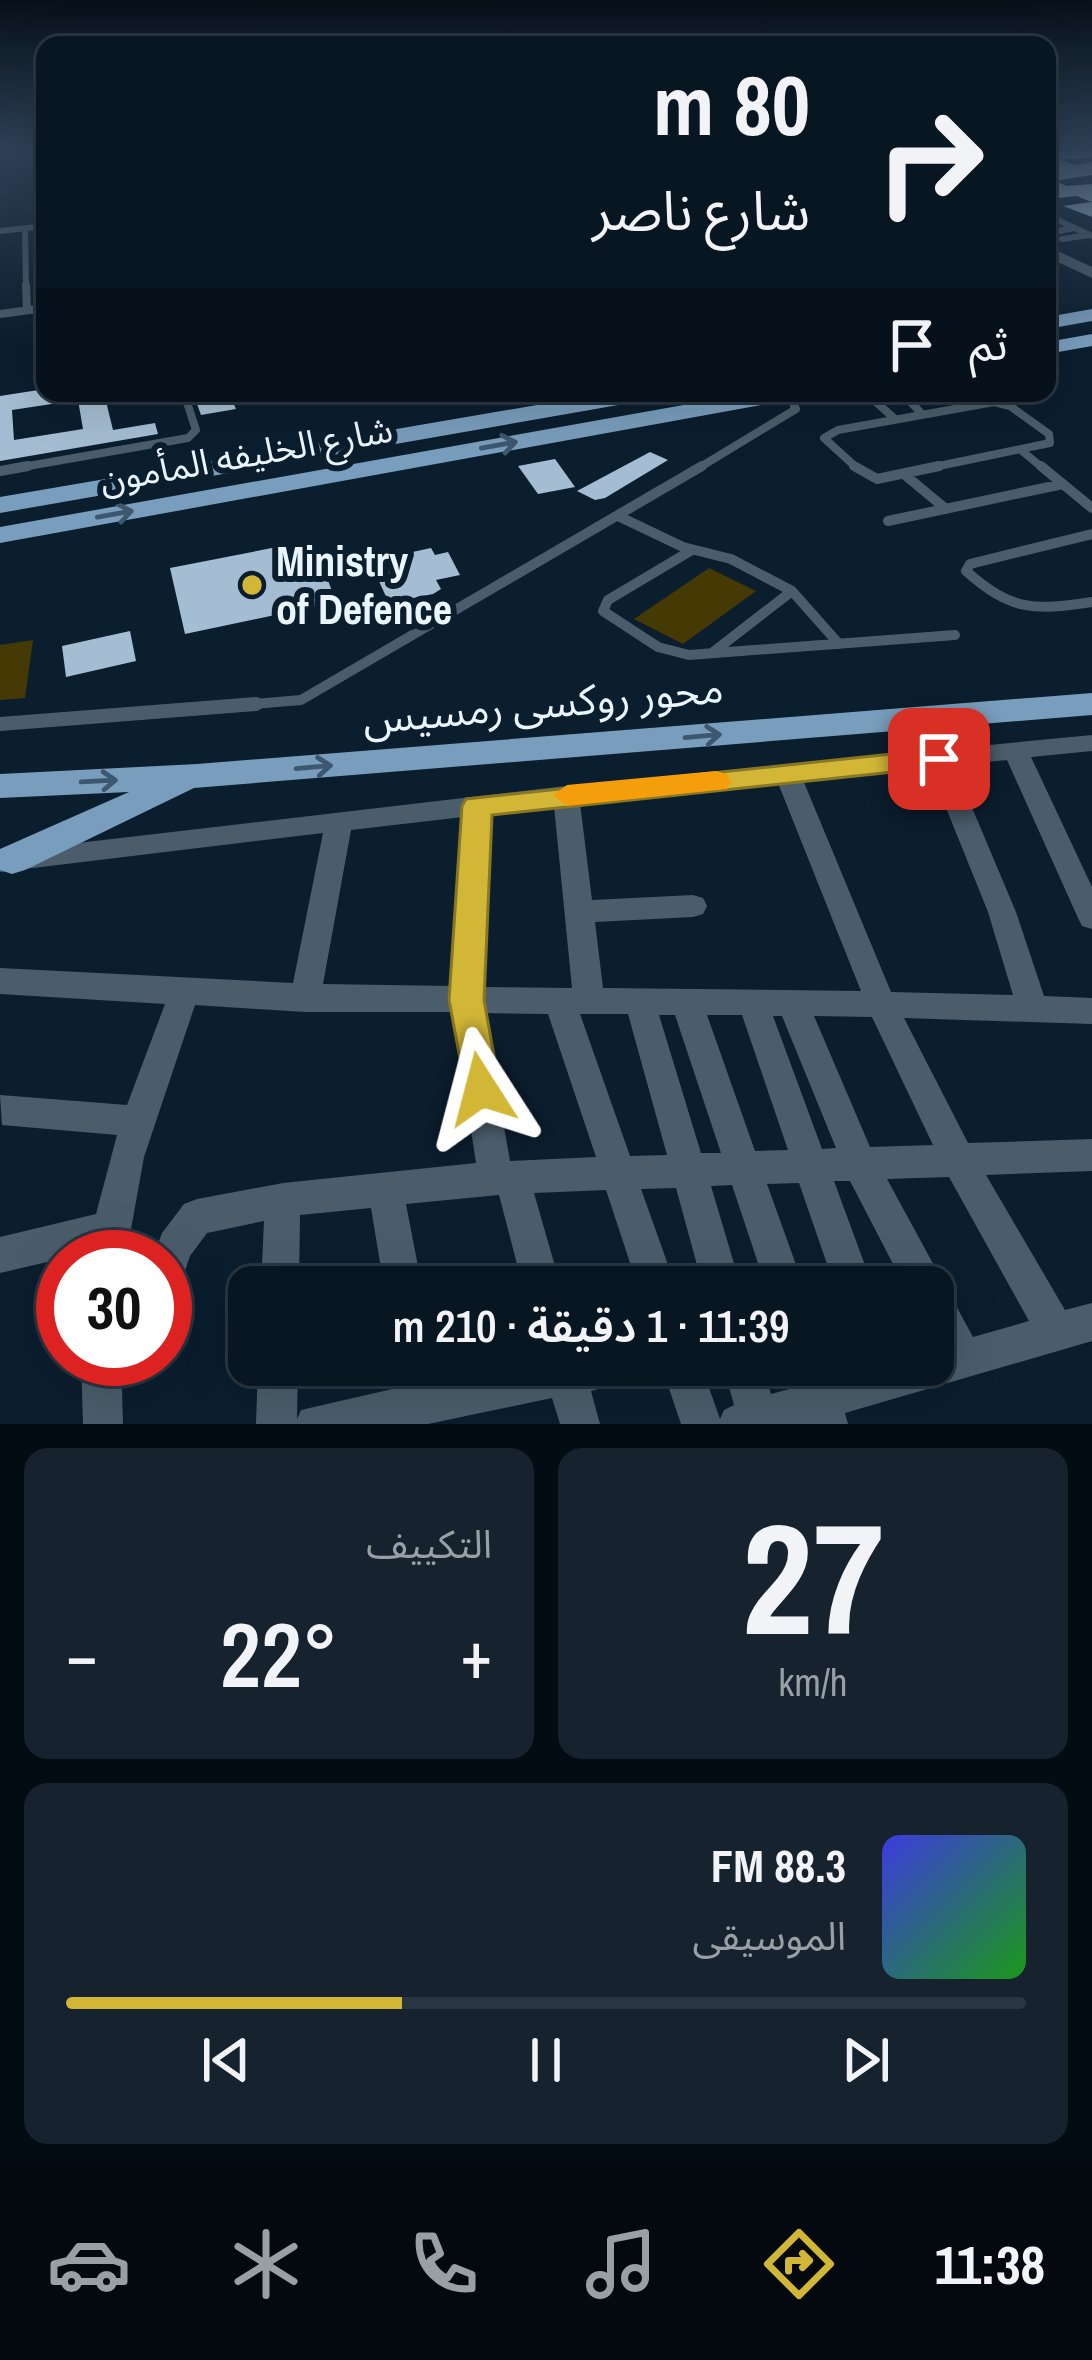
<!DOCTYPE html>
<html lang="ar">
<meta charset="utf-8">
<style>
:root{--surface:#081622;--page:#16232f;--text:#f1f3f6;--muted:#989fa5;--line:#293540;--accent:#d2b736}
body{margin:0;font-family:"Archivo Narrow","Noto Sans Arabic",sans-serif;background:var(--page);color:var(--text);direction:rtl;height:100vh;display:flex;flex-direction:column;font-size:45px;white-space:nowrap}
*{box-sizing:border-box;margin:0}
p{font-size:39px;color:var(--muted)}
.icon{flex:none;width:66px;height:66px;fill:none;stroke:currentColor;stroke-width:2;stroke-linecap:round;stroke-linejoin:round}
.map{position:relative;height:1424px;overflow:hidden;direction:ltr}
.drawer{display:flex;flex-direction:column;gap:24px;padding:24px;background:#040c13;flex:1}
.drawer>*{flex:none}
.top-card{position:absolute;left:36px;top:36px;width:1020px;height:366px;border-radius:24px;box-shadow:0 12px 48px #0002,0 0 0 3px var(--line);direction:rtl;background:#081622;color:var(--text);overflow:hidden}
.speed{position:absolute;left:36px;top:1230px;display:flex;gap:24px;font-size:60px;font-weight:700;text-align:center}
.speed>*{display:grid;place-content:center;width:156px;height:156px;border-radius:50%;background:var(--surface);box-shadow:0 12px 48px #0002,0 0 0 3px var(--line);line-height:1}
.speed .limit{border:18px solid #d22;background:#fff;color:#111}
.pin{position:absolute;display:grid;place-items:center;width:102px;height:102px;color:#fff;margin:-51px;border-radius:24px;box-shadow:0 6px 18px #0006}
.me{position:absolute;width:132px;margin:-66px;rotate:351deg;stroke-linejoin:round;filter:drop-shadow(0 0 9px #0008)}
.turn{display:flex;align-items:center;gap:42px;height:252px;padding:0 48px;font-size:54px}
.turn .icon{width:156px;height:156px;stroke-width:2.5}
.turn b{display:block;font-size:84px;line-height:102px}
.then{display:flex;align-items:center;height:114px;padding:0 48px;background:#0003;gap:24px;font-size:45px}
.big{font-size:90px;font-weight:600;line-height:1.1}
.drawer .tile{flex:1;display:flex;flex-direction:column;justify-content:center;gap:18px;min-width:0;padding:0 42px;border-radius:24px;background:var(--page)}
.drawer .dial{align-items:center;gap:0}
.dial b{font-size:156px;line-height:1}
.song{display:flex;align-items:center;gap:36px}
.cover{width:144px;height:144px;border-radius:18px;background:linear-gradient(135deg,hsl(240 70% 55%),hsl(120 70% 35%))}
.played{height:12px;border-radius:6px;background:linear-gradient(90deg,var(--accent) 35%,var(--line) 35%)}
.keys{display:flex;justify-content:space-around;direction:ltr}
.heat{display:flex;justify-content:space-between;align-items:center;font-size:66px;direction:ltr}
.drawer .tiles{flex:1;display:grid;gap:24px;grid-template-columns:1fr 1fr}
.tile:last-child{grid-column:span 2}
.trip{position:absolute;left:228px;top:1266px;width:726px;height:120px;border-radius:24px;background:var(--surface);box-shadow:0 12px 48px #0002,0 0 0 3px var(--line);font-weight:600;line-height:120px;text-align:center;direction:rtl}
.dock{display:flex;height:192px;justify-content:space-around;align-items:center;background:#03090e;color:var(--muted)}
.dock .icon{width:84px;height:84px}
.dock .selected{color:var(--accent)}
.dock b{font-size:54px;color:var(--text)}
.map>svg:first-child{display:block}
.green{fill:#453a03}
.building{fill:#a5bdd2;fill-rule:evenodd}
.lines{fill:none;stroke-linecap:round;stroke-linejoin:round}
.service-far3{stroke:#4b5d6b;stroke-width:6}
.service-far2{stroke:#4b5d6b;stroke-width:8}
.service-far1{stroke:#4b5d6b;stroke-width:10}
.service{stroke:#4b5d6b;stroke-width:14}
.minor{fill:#4b5d6b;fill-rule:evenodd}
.tertiary{fill:#4b5d6b;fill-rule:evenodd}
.primary{fill:#799dbc;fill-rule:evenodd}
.oneway{stroke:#3c576e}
.route{fill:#d2b736;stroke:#887723;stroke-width:3}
.slow{fill:#f59e0b}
.poi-dot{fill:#d2b736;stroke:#0b1e2e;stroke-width:4.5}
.labels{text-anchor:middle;stroke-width:12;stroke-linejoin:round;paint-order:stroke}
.far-street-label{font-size:36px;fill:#ebf5fe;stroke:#0b1e2e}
.poi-label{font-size:42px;font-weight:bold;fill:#ebf5fe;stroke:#0b1e2e;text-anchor:start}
.street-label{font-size:42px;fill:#ebf5fe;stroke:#0b1e2e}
</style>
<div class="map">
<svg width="1092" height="1424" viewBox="0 0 1092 1424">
<rect width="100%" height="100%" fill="#0b1e2e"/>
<!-- green -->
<path class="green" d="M709 568 756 591 683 644 634 619Z
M33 640 25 698 0 700V645Z"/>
<!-- building -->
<path class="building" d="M1047 148H1092V158L1059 159 1074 165 1092 162V175L1054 181 1067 186 1092 184V217L1063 206 1091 202 1077 196 1047 199V168L1053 167 1047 165Z
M45 389V393H104L113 430 155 423 158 434 0 461V396ZM78 400 83 429 14 440 12 410Z
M193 393H229L236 409 201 415Z
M650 452 668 460 605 498 595 500 577 491Z
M555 459 575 487 538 494 518 466Z
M313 540 336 602 185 634 170 568Z
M431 548 435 555 448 552 460 575 436 580 441 589 433 594 389 603 372 566 388 563 385 558Z
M130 631 136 661 66 677 62 646Z"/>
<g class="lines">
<!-- service-far3 -->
<path class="service-far3" d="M1047 215 1092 236
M25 228 26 288
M0 231 45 226
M1049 233 1074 228
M1062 239 1089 235"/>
<!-- service-far2 -->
<path class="service-far2" d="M26 285 27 309
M0 314 45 308
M866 393 895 419
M902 393 922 414
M1022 451 1044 469
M11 469 188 438 196 430 184 393
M697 469 796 409 788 393
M858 469 824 438 838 430 994 402 1010 406 1049 434 1050 443 924 469"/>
<!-- service-far1 -->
<path class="service-far1" d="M854 466 877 479 939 466
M1041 466 1092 508
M0 471 28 466
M905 475 946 509
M618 516 683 547 731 559 792 591 839 644
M888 521 1063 484
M1092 534 970 564 966 571C1011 611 1034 611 1092 602
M692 550 608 600 603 611 658 647 689 655 955 635
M712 653 792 591
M218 707 301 700 702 466"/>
<!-- service -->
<path class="service" d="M0 724 256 704"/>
<!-- minor -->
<path class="minor" d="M1092 735V751L1031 757 1092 887V929L1082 926 1078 918 1007 760 954 765 1016 912 1044 996 1092 998V1024L904 1018 968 1143 1092 1139V1171L986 1175 1065 1310 1092 1303V1341L845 1413 848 1424H681L661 1365H701L720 1419 724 1410 734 1405 723 1365H763L771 1394 797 1387 791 1365H831L834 1376 873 1365H933L936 1347 933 1287H905L850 1181H834L873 1287H835L799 1183 767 1184 804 1287H766L732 1185 711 1186 741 1287H703L676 1188 641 1189 676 1287H638L606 1190 534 1193 561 1287H523L499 1195 406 1204 422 1287H384L371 1208 300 1215 299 1287H261L264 1221 207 1233 190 1256 178 1291 165 1297V1257H153L162 1233 184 1204 197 1199 283 1183 476 1163 453 1012H305L195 1005 144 1157 126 1257H90V1252L0 1273V1237L96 1214 117 1135 2 1125 0 1095 127 1105 165 1004 0 994V968L293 983 323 833 0 872V852L566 786ZM930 768 988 912 1013 995 891 992 803 780ZM778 783 861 991 603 988 595 922 693 917 703 914 707 906 703 898 693 895 592 900 580 803ZM554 806 572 988 482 987 490 813ZM463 817 452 986 323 984 351 830ZM484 1013 548 1014 596 1157 510 1161ZM580 1014H628L667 1155 630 1156ZM659 1015H675L721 1153H701ZM707 1015H742L788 1150 755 1151ZM773 1016H782L836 1148 822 1149ZM814 1016 872 1017 933 1145 870 1147ZM949 1177 1029 1321 973 1337 887 1179Z
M81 1359H121L123 1424H83Z
M258 1365H298L297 1419 301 1410 401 1387 397 1365H437L440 1380 519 1365H643L637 1379 591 1391 600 1424H560L552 1398 428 1424H256Z"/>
<!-- tertiary -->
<path class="tertiary" d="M1047 246 1092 267V278L1047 257Z"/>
<!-- primary -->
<path class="primary" d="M1092 309V321L1047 329V317Z
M1092 334V346L1047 354V342Z
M607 393H658L647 400 0 513V497Z
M751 393H800L789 400 0 543V527Z
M1092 693V715L194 788 25 870 12 874 0 870V849L129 792 0 798V774L197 764Z"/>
</g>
<!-- one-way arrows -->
<defs><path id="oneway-shaft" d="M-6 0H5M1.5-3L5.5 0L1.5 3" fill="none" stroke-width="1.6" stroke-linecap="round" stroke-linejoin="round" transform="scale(3)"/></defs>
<g class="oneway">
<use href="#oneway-shaft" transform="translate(499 445) rotate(-10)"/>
<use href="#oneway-shaft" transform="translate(115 514) rotate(-10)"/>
<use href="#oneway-shaft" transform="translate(703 736) rotate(-5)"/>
<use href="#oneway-shaft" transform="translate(314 767) rotate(-5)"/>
<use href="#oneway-shaft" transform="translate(99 781) rotate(-3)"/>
</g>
<!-- sky -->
<linearGradient id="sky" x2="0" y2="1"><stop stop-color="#061019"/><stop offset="0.43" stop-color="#2e4157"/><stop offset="1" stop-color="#2e4157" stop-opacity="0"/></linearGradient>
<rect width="1092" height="347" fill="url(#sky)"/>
<!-- route -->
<path class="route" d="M939 749 949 752 953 759 949 766 492 815 484 1000 500 1089 494 1101 481 1106 468 1101 449 1000 462 806 466 799Z"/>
<!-- slow -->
<path class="slow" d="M716 771 727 774 731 782 727 789 567 806 553 795 567 785Z"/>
<!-- markers -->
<circle class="poi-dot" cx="252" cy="585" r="12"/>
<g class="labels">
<!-- far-street labels -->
<g class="far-street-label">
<text transform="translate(246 454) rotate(-10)" y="13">شارع الخليفه المأمون</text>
</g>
<!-- poi labels -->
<g class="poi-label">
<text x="276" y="576">Ministry<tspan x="276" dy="48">of Defence</tspan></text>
</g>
<!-- street labels -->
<g class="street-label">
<text transform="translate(543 703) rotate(-5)" y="15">محور روكسى رمسيس</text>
</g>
</g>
</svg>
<div class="speed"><div class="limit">30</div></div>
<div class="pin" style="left:939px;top:759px;background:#d93025"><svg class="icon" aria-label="arrive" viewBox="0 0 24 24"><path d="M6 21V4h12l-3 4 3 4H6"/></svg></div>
<svg class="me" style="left:481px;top:1089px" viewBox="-20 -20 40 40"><path d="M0-17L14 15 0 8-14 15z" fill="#d2b736" stroke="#fff" stroke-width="4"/></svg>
<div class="trip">11:39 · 1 دقيقة · 210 m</div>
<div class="top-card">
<div class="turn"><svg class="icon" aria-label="right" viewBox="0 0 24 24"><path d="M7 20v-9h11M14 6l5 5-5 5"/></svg><div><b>80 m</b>شارع ناصر</div></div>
<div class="then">ثم<svg class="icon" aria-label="arrive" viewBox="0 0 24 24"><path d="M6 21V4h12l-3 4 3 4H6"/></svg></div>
</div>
</div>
<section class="drawer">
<div class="tiles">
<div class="tile dial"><b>27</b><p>km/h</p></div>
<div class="tile"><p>التكييف</p>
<div class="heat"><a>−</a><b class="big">22°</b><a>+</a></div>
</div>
<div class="tile">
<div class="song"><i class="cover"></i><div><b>88.3 FM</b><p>الموسيقى</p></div></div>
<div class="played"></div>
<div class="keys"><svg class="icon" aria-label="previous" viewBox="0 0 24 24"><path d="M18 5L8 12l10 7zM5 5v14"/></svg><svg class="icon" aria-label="pause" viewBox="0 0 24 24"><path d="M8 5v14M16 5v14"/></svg><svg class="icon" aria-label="next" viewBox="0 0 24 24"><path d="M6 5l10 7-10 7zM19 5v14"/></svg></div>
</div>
</div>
</section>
<nav class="dock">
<b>11:38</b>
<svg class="icon selected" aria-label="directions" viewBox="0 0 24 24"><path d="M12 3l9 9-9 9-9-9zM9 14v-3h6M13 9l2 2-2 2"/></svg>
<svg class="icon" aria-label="music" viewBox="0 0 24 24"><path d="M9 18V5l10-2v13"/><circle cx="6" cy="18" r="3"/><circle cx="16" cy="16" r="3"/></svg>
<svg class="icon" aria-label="phone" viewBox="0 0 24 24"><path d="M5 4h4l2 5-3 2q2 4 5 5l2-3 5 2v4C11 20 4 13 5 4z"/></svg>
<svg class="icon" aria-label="climate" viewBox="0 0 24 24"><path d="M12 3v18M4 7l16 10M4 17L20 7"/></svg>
<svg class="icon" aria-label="car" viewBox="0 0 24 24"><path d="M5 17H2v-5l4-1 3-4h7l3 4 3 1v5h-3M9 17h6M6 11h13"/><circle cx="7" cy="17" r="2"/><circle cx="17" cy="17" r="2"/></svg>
</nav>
